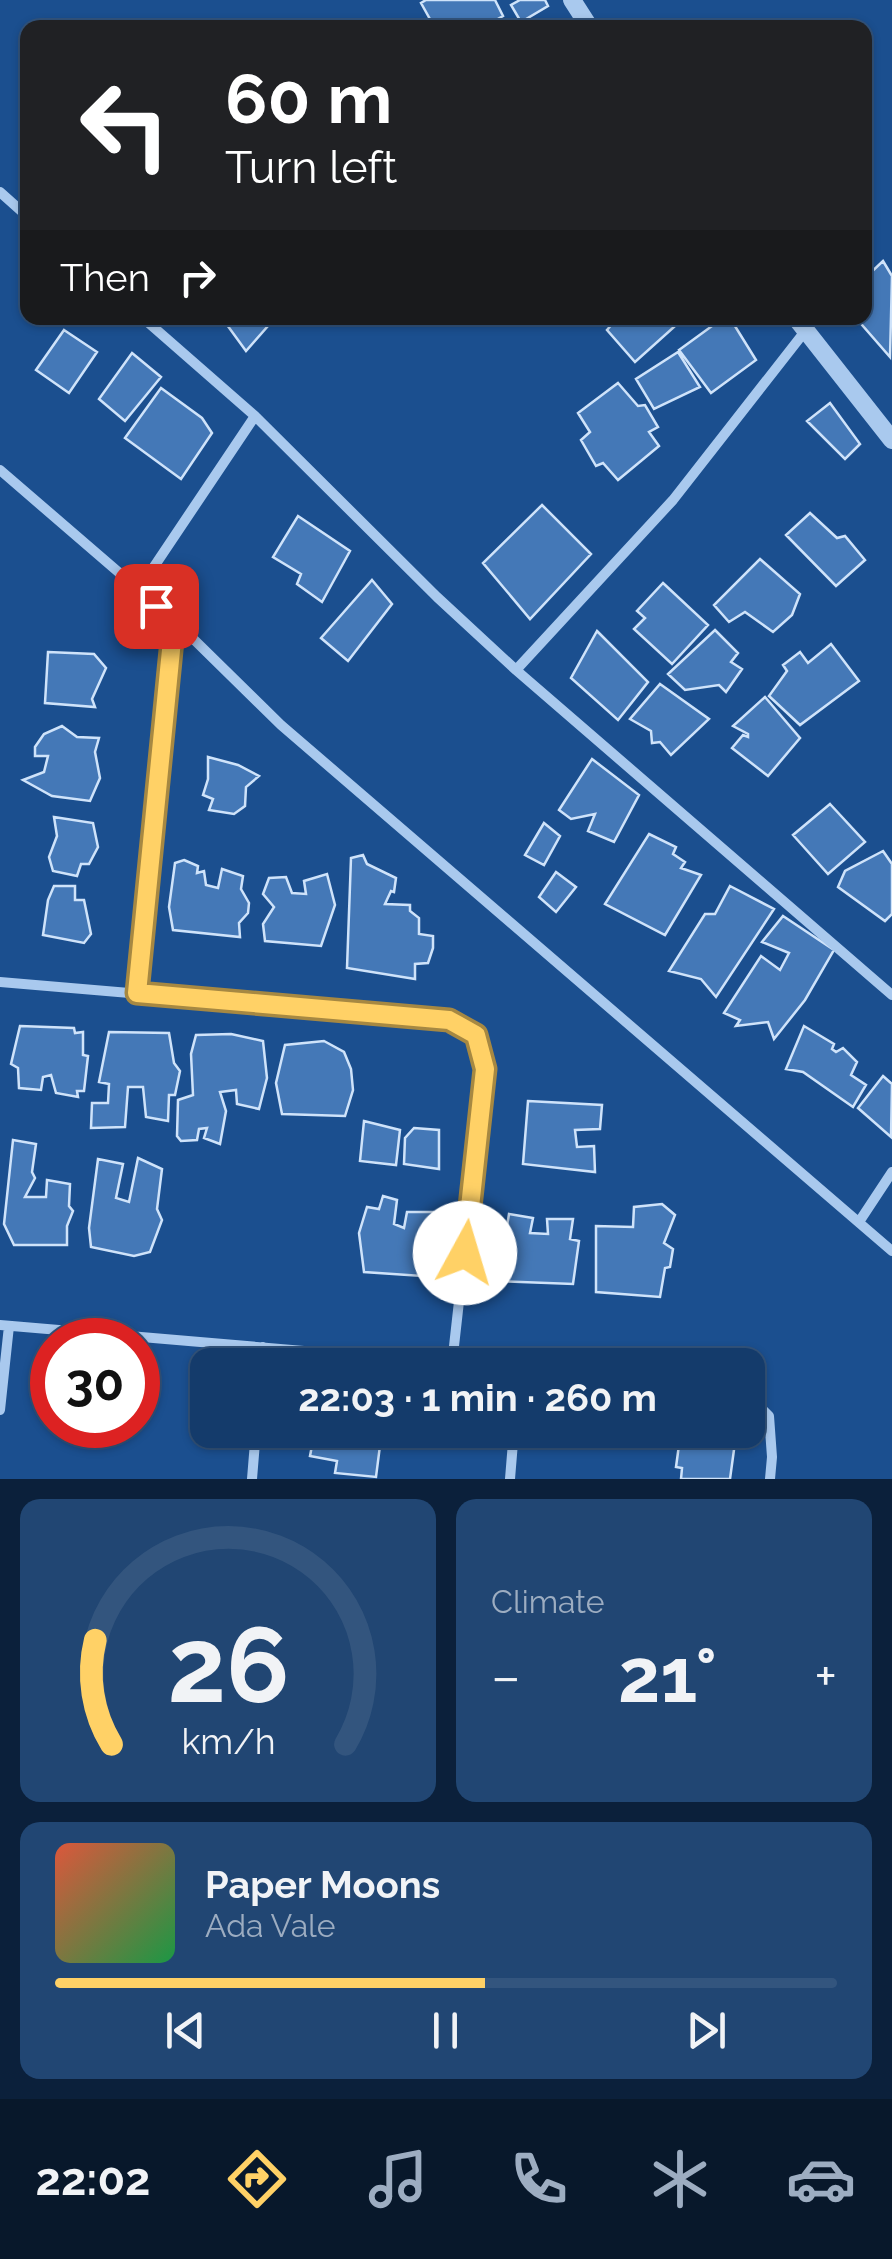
<!DOCTYPE html>
<meta charset="utf-8">
<style>
:root{--surface:#143b6b;--page:#214673;--text:#f1f3f6;--muted:#9dadc1;--line:#33557e;--accent:#ffd166}
body{margin:0;font-family:Raleway,sans-serif;background:var(--page);color:var(--text);height:100vh;display:flex;flex-direction:column;font-size:38px;white-space:nowrap}
*{box-sizing:border-box;margin:0}
p{font-size:32px;color:var(--muted)}
.icon{flex:none;width:55px;height:55px;fill:none;stroke:currentColor;stroke-width:2;stroke-linecap:round;stroke-linejoin:round}
.map{position:relative;height:1479px;overflow:hidden}
.sheet{display:flex;flex-direction:column;gap:20px;padding:20px;background:#0b203b;flex:1}
.sheet>*{flex:none}
.hud{position:absolute;left:20px;top:20px;width:852px;height:305px;border-radius:20px;box-shadow:0 2px 8px #0004,0 0 0 2px var(--line);background:#202124;color:#fff;overflow:hidden}
.speed{position:absolute;left:30px;top:1318px;display:flex;gap:20px;font-size:50px;font-weight:700;text-align:center}
.speed>*{display:grid;place-content:center;width:130px;height:130px;border-radius:50%;background:var(--surface);box-shadow:0 2px 8px #0004,0 0 0 2px var(--line);line-height:1}
.speed .limit{border:15px solid #d22;background:#fff;color:#111}
.pin{position:absolute;display:grid;place-items:center;width:85px;height:85px;color:#fff;margin:-42px;border-radius:20px;box-shadow:0 5px 15px #0006}
.me{position:absolute;width:110px;margin:-55px;rotate:6deg;stroke-linejoin:round;filter:drop-shadow(0 0 8px #0008)}
.turn{display:flex;align-items:center;gap:35px;height:210px;padding:0 40px;font-size:45px}
.turn .icon{width:130px;height:130px;stroke-width:2.5}
.turn b{display:block;font-size:70px;line-height:85px}
.then{display:flex;align-items:center;height:95px;padding:0 40px;background:#0003;gap:20px;font-size:38px}
.big{font-size:75px;font-weight:700;line-height:1.1}
.sheet .card{flex:1;display:flex;flex-direction:column;justify-content:center;gap:15px;min-width:0;padding:0 35px;border-radius:20px;background:var(--page)}
.sheet .dial{align-items:center;gap:0}
.dial svg{height:260px;overflow:visible;fill:none;stroke:var(--line);stroke-width:7;stroke-linecap:round;text-anchor:middle}
.dial text{fill:var(--text);stroke:none}
.song{display:flex;align-items:center;gap:30px}
.cover{width:120px;height:120px;border-radius:15px;background:linear-gradient(135deg,hsl(10 70% 55%),hsl(140 70% 35%))}
.played{height:10px;border-radius:5px;background:linear-gradient(90deg,var(--accent) 55%,var(--line) 55%)}
.keys{display:flex;justify-content:space-around;direction:ltr}
.heat{display:flex;justify-content:space-between;align-items:center;font-size:55px;direction:ltr}
.sheet .tiles{flex:1;display:grid;gap:20px;grid-template-columns:1fr 1fr}
.card:last-child{grid-column:span 2}
.trip{position:absolute;left:190px;top:1348px;width:575px;height:100px;border-radius:20px;background:var(--surface);box-shadow:0 2px 8px #0004,0 0 0 2px var(--line);font-weight:700;line-height:100px;text-align:center}
.dock{display:flex;height:160px;justify-content:space-around;align-items:center;background:#08182b;color:var(--muted)}
.dock .icon{width:70px;height:70px}
.dock .current{color:var(--accent)}
.dock b{font-size:45px;color:var(--text)}
.map>svg:first-child{display:block}
.building{fill:#4478b7;stroke:#cfe3fa;stroke-width:2.5}
.lines{fill:none;stroke-linecap:round;stroke-linejoin:round}
.minor{stroke:#a9c9ee;stroke-width:10}
.tertiary{stroke:#a9c9ee;stroke-width:18}
.route-casing{stroke:#a68842;stroke-width:25}
.route{stroke:#ffd166;stroke-width:18}
</style>
<div class="map">
<svg width="892" height="1479" viewBox="0 0 892 1479">
<rect width="100%" height="100%" fill="#1b4f8f"/>
<!-- building -->
<path class="building" d="M426 0H495L503 16 482 28H427L425 24 431 21 421 3Z
M520 0H545L548 6 521 22 511 5Z
M883 261 892 276 890 357 856 318H865V278Z
M222 318H275L246 351Z
M608 318H684L635 362 607 330 613 323Z
M723 318H730L756 360 711 393 679 350Z
M64 330 97 352 69 393 36 370Z
M678 352 700 387 654 409 636 379Z
M132 353 161 377 125 421 99 399Z
M618 383 638 406 645 405 658 427 649 432 659 446 618 480 603 463 596 466 581 440 590 432 578 413Z
M161 388 202 418 212 433 181 479 125 438Z
M830 403 860 444 845 459 807 421Z
M542 505 591 554 530 619 483 563Z
M810 513 837 538 845 536 865 560 836 586 786 535Z
M298 516 350 551 322 602 297 584 301 574 273 557Z
M760 559 800 594 792 615 773 632 745 612 729 622 714 605Z
M372 580 392 604 348 661 321 638Z
M663 583 708 625 672 664 634 629 645 618 637 611Z
M715 630 738 653 731 662 742 669 726 692 719 685 685 690 668 674Z
M597 631 648 682 618 720 571 678Z
M831 644 859 681 800 725 769 696 787 671 783 665 800 652 808 663Z
M48 652 94 654 106 668 92 699 95 707 45 703Z
M660 684 709 719 671 755 660 742 652 743 651 731 630 719Z
M765 697 800 738 768 776 732 748 743 735 748 737V734L733 726Z
M62 726 77 737 99 738 95 752 100 778 90 801 52 796 23 780 44 772 48 756H35V747L44 734Z
M208 757 238 765 259 776 246 787 245 806 234 814 209 810 213 799 203 795 208 779Z
M592 759 639 795 614 842 588 831 595 814 571 819 559 810Z
M830 804 865 842 828 874 793 835Z
M54 817 93 823 98 847 89 864H81L77 876 53 871 49 857 57 836Z
M544 823 560 836 544 865 525 855Z
M649 834 676 847 673 854 685 862 681 868 701 875 665 935 605 904Z
M883 851 892 864V914L885 921 838 887 845 871Z
M363 855 367 864 396 878 394 892 391 891 385 904 410 905V911L419 918V934L433 936V948L428 963 415 964V979L347 968 351 858Z
M184 860 198 866 197 873 204 871 206 885 218 888 222 869 243 876 241 889 249 903 248 913 239 923 240 937 173 930 169 907 175 863Z
M556 872 576 887 556 912 539 897Z
M327 874 335 905 321 946 265 941 263 924 274 907 263 894 269 878 286 877 292 893 306 894 304 881Z
M54 886H75V900H84L91 934 84 943 43 935 48 900Z
M730 886 774 909 716 997 701 979 669 971 705 914H715Z
M783 916 834 950 805 1000 774 1039 768 1022 736 1026 740 1020 724 1013 761 956 780 970 789 953 762 942Z
M20 1026 74 1028 75 1033 83 1032V1055L88 1056 84 1091H77L78 1097 56 1093 51 1075 43 1077 41 1090 19 1088 18 1068 11 1064Z
M804 1026 834 1044 832 1049 836 1052 843 1048 857 1062 851 1075 866 1085 853 1107 803 1072 786 1069Z
M109 1032 169 1033 174 1063 180 1071 175 1095H169L168 1121 146 1117 143 1087H128L125 1127 91 1128 92 1103H108L109 1084 99 1082Z
M231 1034 263 1041 267 1078 259 1109 237 1104 236 1090 220 1092 226 1111 220 1144 204 1138 207 1128 199 1129 197 1140 181 1141 177 1136 178 1100 193 1095 191 1054 196 1035Z
M324 1041 344 1052 351 1069 353 1090 345 1116 282 1114 276 1083 285 1045Z
M883 1076 892 1084 891 1137 858 1108Z
M528 1101 602 1105 600 1129 575 1130 577 1147 594 1146 595 1172 523 1164Z
M364 1121 400 1130 396 1165 360 1161Z
M414 1128 439 1130V1169L404 1164 405 1138Z
M13 1140 36 1144 32 1172 35 1178 25 1197H46L47 1180 70 1184 69 1206 73 1211 67 1226V1245H14L4 1224Z
M138 1158 162 1169 157 1209 162 1220 150 1252 134 1256 91 1247 89 1228 98 1159 123 1164 116 1198 129 1202Z
M383 1196 397 1200 394 1224 404 1228 407 1212H433V1246L422 1276 364 1272 359 1233 367 1207 379 1209Z
M662 1204 675 1215 664 1243 673 1249 670 1267 665 1268 660 1297 596 1292V1226L633 1227 634 1207Z
M509 1214 533 1218 530 1233 548 1234 547 1219H573L570 1239 579 1241 573 1284 498 1281Z
M315 1430H382L376 1477 335 1473 337 1461 310 1456Z
M689 1430 736 1435 730 1479H681L682 1468 676 1467 679 1445 688 1446Z"/>
<g class="lines">
<!-- minor -->
<path class="minor" d="M0 192 28 217
M143 318 255 416
M0 470 174 620 281 725 892 1251
M137 592 255 416 437 597 516 670 892 995
M516 670 673 500 806 330
M0 982 449 1020 476 1035 485 1069 452 1364
M137 993 174 620
M859 1222 892 1172
M0 1325 469 1365
M262 1365 263 1347
M748 1395 769 1416 772 1457 770 1479
M0 1410 9 1326
M252 1479 256 1430
M510 1479 514 1430"/>
<!-- tertiary -->
<path class="tertiary" d="M572 0 590 28
M796 318 892 440"/>
</g>
<g class="lines">
<defs>
<path id="route" d="M156 606 174 620 137 993 449 1020 476 1035 485 1069 465 1253"/>
</defs>
<!-- route casing -->
<use href="#route" class="route-casing"/>
<!-- route -->
<use href="#route" class="route"/>
</g>
</svg>
<div class="speed"><div class="limit">30</div></div>
<div class="pin" style="left:156px;top:606px;background:#d93025"><svg class="icon" aria-label="arrive" viewBox="0 0 24 24"><path d="M6 21V4h12l-3 4 3 4H6"/></svg></div>
<svg class="me" style="left:465px;top:1253px" viewBox="-20 -20 40 40"><circle r="19" fill="#fff"/><path d="M0-13L10 11 0 6-10 11z" fill="#ffd166"/></svg>
<div class="trip">22:03 · 1 min · 260 m</div>
<div class="hud">
<div class="turn"><svg class="icon" aria-label="left" viewBox="0 0 24 24"><path d="M17 20v-9H6M10 6l-5 5 5 5"/></svg><div><b>60 m</b>Turn left</div></div>
<div class="then">Then<svg class="icon" aria-label="right" viewBox="0 0 24 24"><path d="M7 20v-9h11M14 6l5 5-5 5"/></svg></div>
</div>
</div>
<section class="sheet">
<div class="tiles">
<div class="card dial"><svg viewBox="0 0 100 80">
<path d="M14 69A42 42 0 1 1 86 69"/>
<path d="M14 69A42 42 0 0 1 9 37" stroke="#ffd166"/>
<text x="50" y="56" font-size="32" font-weight="700">26</text>
<text x="50" y="72" font-size="11">km/h</text>
</svg></div>
<div class="card"><p>Climate</p>
<div class="heat"><a>−</a><b class="big">21°</b><a>+</a></div>
</div>
<div class="card">
<div class="song"><i class="cover"></i><div><b>Paper Moons</b><p>Ada Vale</p></div></div>
<div class="played"></div>
<div class="keys"><svg class="icon" aria-label="previous" viewBox="0 0 24 24"><path d="M18 5L8 12l10 7zM5 5v14"/></svg><svg class="icon" aria-label="pause" viewBox="0 0 24 24"><path d="M8 5v14M16 5v14"/></svg><svg class="icon" aria-label="next" viewBox="0 0 24 24"><path d="M6 5l10 7-10 7zM19 5v14"/></svg></div>
</div>
</div>
</section>
<nav class="dock">
<b>22:02</b>
<svg class="icon current" aria-label="directions" viewBox="0 0 24 24"><path d="M12 3l9 9-9 9-9-9zM9 14v-3h6M13 9l2 2-2 2"/></svg>
<svg class="icon" aria-label="music" viewBox="0 0 24 24"><path d="M9 18V5l10-2v13"/><circle cx="6" cy="18" r="3"/><circle cx="16" cy="16" r="3"/></svg>
<svg class="icon" aria-label="phone" viewBox="0 0 24 24"><path d="M5 4h4l2 5-3 2q2 4 5 5l2-3 5 2v4C11 20 4 13 5 4z"/></svg>
<svg class="icon" aria-label="climate" viewBox="0 0 24 24"><path d="M12 3v18M4 7l16 10M4 17L20 7"/></svg>
<svg class="icon" aria-label="car" viewBox="0 0 24 24"><path d="M5 17H2v-5l4-1 3-4h7l3 4 3 1v5h-3M9 17h6M6 11h13"/><circle cx="7" cy="17" r="2"/><circle cx="17" cy="17" r="2"/></svg>
</nav>
